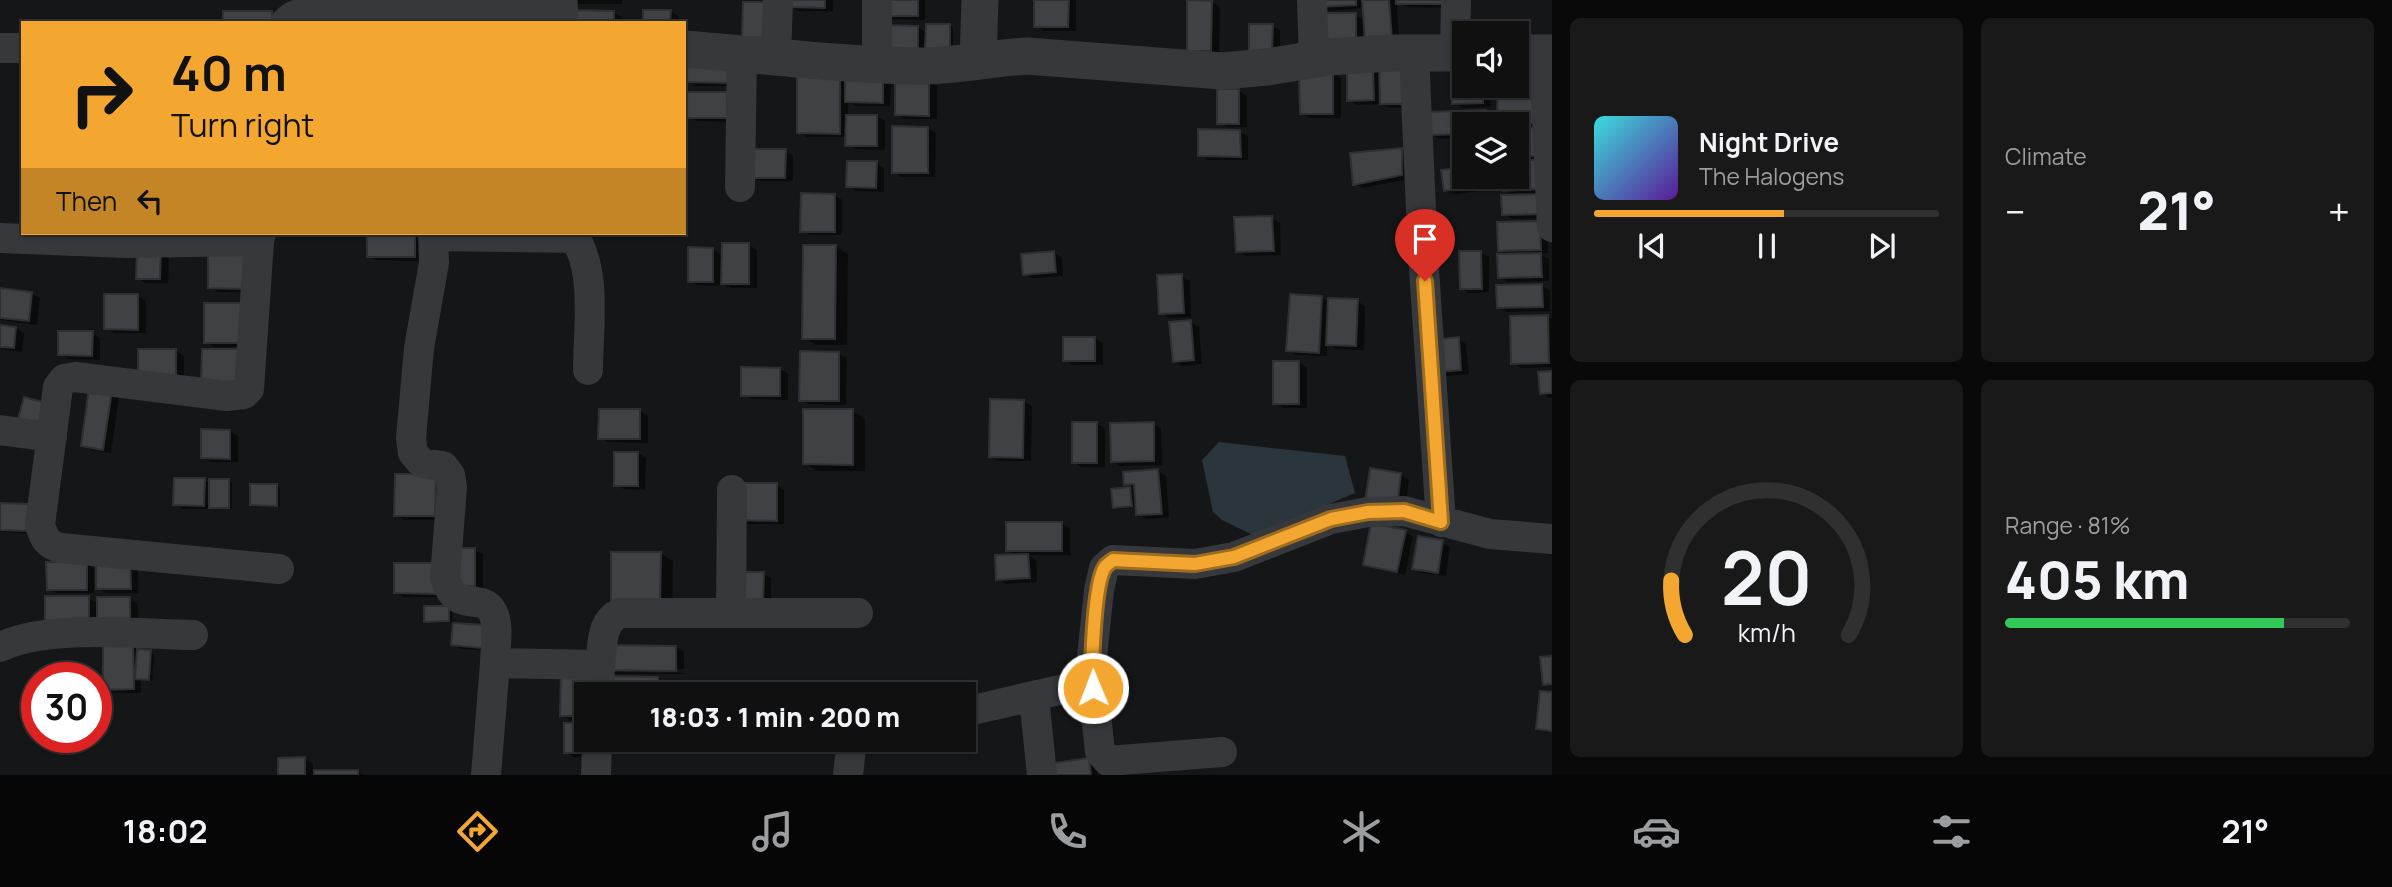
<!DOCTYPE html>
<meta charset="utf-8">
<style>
:root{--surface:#101011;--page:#19191a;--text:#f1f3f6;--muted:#9c9d9f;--line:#303031;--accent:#f4a730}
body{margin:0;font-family:Manrope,sans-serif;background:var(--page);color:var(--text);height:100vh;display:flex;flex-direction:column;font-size:26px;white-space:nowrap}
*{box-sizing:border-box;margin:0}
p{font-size:23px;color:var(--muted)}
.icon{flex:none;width:38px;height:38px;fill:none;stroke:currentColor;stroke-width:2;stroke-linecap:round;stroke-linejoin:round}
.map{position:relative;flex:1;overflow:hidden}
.drawer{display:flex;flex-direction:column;gap:18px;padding:18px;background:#090909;width:840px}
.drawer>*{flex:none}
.top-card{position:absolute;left:21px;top:21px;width:665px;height:214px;border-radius:0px;box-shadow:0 2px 5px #0004,0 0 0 2px var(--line);background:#f4a730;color:#111;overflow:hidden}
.fabs{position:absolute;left:1452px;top:21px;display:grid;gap:14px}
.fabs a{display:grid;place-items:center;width:77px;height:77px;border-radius:0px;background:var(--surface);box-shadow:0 2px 5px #0004,0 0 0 2px var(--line);font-size:35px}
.speed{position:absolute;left:21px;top:662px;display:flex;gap:14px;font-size:35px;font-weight:700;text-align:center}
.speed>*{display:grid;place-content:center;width:91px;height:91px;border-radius:50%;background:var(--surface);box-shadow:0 2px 5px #0004,0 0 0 2px var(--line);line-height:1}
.speed .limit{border:10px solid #d22;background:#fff;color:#111}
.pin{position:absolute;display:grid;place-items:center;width:60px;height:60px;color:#fff;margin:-72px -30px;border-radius:50% 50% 50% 0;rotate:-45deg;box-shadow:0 0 7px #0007}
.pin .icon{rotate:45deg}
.me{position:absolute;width:77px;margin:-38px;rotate:359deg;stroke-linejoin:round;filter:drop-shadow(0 0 5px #0008)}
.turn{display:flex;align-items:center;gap:24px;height:147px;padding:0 35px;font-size:32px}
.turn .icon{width:91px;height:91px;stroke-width:2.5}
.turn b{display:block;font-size:49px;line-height:60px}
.then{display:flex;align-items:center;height:66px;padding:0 35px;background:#0003;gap:14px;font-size:26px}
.big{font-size:52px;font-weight:800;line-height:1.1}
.drawer .card{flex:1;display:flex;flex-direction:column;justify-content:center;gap:10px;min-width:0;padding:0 24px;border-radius:10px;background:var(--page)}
.drawer .dial{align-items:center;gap:0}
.dial svg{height:182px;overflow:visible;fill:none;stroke:var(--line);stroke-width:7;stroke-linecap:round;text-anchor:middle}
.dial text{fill:var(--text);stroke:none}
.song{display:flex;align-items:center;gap:21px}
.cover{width:84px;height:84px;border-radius:10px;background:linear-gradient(135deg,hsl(180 70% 55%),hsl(270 70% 35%))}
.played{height:7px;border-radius:4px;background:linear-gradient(90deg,var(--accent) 55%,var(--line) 55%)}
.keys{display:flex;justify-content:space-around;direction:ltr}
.heat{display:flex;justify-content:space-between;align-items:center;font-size:38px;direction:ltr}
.charge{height:10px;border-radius:5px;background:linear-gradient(90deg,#34c759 81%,var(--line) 0)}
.drawer .tiles{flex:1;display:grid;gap:18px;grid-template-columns:repeat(2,1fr)}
.trip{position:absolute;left:574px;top:682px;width:402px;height:70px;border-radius:0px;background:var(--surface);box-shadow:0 2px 5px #0004,0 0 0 2px var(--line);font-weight:800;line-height:70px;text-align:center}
.menu{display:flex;height:112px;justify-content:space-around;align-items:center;background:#060607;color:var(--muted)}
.menu .icon{width:49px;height:49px}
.menu .active{color:var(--accent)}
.menu b{font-size:32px;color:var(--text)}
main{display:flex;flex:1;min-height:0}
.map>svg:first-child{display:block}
.water{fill:#2b353c}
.shadow{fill:#0007}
.building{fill:#3f4144;stroke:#2f3033;stroke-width:2}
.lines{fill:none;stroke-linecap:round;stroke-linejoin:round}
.minor{stroke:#36383c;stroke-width:30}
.tertiary{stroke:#36383c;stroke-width:37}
.route-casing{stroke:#9f6d1f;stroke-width:18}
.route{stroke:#f4a730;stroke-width:12}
</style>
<main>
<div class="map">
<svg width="1552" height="775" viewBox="0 0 1552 775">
<rect width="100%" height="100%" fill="#151617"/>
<!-- water -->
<path class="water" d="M1219 442 1345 456 1355 493 1255 536 1222 520 1213 512 1202 460Z"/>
<!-- shadow -->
<path class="shadow" d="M573 0H622V4H579Z
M791 0H833V11H799L790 6Z
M885 0H925V20L893 19 884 15Z
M1036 0H1076V31H1044L1035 26Z
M1321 0H1449V8L1406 7 1397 2 1399 44H1329L1355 15 1365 20V8L1329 11 1321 6Z
M1212 2 1220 7 1219 55 1189 50Z
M670 11 678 16V23H645Z
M613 13 622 17V23H574Z
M949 26 953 28V50L926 57H892L917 27 927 33Z
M1272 26 1280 30V57H1259Z
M684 65 736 86H695L687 81 686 94H727L735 122 696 121 686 115V122H684Z
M1348 68 1412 70 1413 107 1390 108 1383 104 1357 105 1349 100Z
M1333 73 1341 78V118H1310L1301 113Z
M799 77 891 83 890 106H855L848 102V117H877L885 121V150L855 149 847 145V137H807L799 132Z
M929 82 937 86V119H905L897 114Z
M1465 86H1490L1491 107 1462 108 1454 103Z
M1239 91 1247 96V127H1227L1219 123Z
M1537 99 1549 218 1512 219 1504 214 1515 196 1504 190 1503 177H1517V124L1500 123Z
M1485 112 1493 117V124H1465V138L1439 139 1431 134Z
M928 128 936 133 935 177H902L894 172Z
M1240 132 1248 136V160H1208L1200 155Z
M1402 150 1410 154 1409 179 1363 188 1355 184Z
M785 151 793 156V181H758L750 177Z
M876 163 884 168V192L856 191 848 186Z
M1465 177H1498L1499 183 1451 188V192L1499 186V189L1454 194 1445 190Z
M834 195 842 200V235H810L802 231Z
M1271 218 1280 223 1281 255 1246 256 1238 251Z
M1548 227V253L1538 254 1549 259V281L1508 282 1500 277 1510 256 1499 250Z
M369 233H423L422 261 377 260 368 256Z
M749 245 757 250V288H731L720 282V286L697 285 689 281 713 249 723 256Z
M836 247 848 254 847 345H816L804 338Z
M138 250 169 255 168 283H146L138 278Z
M210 251 251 292H218L210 287Z
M1054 253 1062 258 1063 276 1032 278 1024 274Z
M1481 253 1489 257V292L1469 293 1461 288Z
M1182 276 1190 281 1191 317 1169 318 1161 313Z
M1542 286 1550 291V311L1507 312 1499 307Z
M0 290 32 294 40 298 37 325 0 320Z
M138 296 146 301V333H114L106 328Z
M1322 298 1329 302 1357 301 1365 306 1364 350 1336 349 1327 344V356L1296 355 1288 350Z
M206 305 248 347H214L206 342Z
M1548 317 1552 319V367L1521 368 1513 363Z
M1191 322 1199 327 1202 364 1182 366 1174 361Z
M0 326 16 328 24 333 22 352 0 349Z
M92 333 100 338V360L68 359 60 354Z
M1095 338 1103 343V365H1073L1065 360Z
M1458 339 1466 344 1469 374 1446 376 1437 371Z
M176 351 184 356V383H147Z
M839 354 847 358 846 405 809 404 801 400Z
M1298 363 1307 367V408H1283L1275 403Z
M780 369 788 374V400L751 399 743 395Z
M1552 372V398H1549L1541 393Z
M91 390 119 397 111 453 91 450 83 445Z
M1023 401 1032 406 1031 461H998L990 456Z
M640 411 648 416V443L608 442 600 438Z
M853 411 865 418V471H817L805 463Z
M1097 424 1105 428V467H1082L1074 462Z
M1153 424 1161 428 1162 465 1121 466 1112 461Z
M230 431 238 436V462H211L202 457Z
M638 453 646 458 645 490 624 489 616 485Z
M1371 470 1401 475 1409 480 1405 510Z
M1158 471 1166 476 1169 517 1146 519 1138 514 1137 507 1118 509 1114 507 1113 490 1135 489 1125 483Z
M435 476 443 520H404L396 515Z
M204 480 211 484 229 481 232 483V509H183L175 504Z
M776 485 784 490V524H748L740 519Z
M277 486 280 488V507H255L252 504Z
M0 505 36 534 0 532Z
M1062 524 1070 528V555H1026L1036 560 1037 582 1006 584 998 579 1018 556 1008 550Z
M1405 532 1413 537 1405 575 1373 568 1365 564Z
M1442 542 1450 547 1446 576 1422 573 1414 568Z
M474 550 483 554V590H461Z
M660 554 673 561 672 614 625 613Z
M86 564 94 568V593H56L48 589Z
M138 565V593H106L98 588Z
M396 565 443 597H403L395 592Z
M763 574 771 578V609H746Z
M88 598 99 604 129 599 138 604V628L55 627Z
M448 608 452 610V622L430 623 426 620Z
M454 625 490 651 461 649 453 644Z
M133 641 141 645V651L154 654 152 681 141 680V693H113L105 689Z
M676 647 684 652V669L612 668V672L684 673V674H614L606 669Z
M658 679 666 684V695H606Z
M586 695V720H570L562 715Z
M566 725H586V740L597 757H574L566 752Z
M305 759 313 764V772H357L363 775H280Z
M1089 760 1097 765 1098 775H1057Z"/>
<!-- building -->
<path class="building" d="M789 0H825V8L789 7Z
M883 0H918V16H883Z
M1034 0H1069L1068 27H1034Z
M1187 0 1212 1 1211 51H1187Z
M1319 0H1356V5L1319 7Z
M1362 0H1389L1392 40 1365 41Z
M1396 0H1442V4H1396Z
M743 2H767V38L742 37Z
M572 10 614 11V23H572Z
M643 10H671L670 23H643Z
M223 11H272V23H223Z
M1319 13H1356V40H1319Z
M926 24H950V49H925Z
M1249 24H1273L1272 53H1249Z
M883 25 918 26V54L883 53Z
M685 58 729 59V83L685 82Z
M1404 63 1405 104H1380L1379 64Z
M1451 65H1465V86H1483V103L1452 104Z
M1347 66H1373L1374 100 1347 101Z
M1299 72H1333V114H1300Z
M797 75 840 76V134L797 133Z
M845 76 883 77V103L845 102Z
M895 80H929V116L895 115Z
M1217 89H1239V124H1217Z
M687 92H727V118H686Z
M1537 97 1538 123 1498 124 1497 99Z
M1486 110V124H1465V134L1429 135V112Z
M846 115H877V146H845Z
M892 126 928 127V173H892Z
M1540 127V156H1517V128Z
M1198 129 1240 130 1241 157 1198 156Z
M1402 148V175L1353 185 1350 153Z
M748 149H786L785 178H748Z
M1517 160H1540L1541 189 1502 191 1501 177H1517Z
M847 161H877L876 188 846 187Z
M1465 167V177H1491L1492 185 1444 191 1441 170Z
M801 193 835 194V232H800Z
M1541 194 1542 214 1502 215 1501 195Z
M1272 216 1274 251 1236 252 1234 217Z
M1540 221 1541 250 1498 251 1497 222Z
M367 233H415V257H367Z
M722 243H749V284H721Z
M803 245H836L835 339H802Z
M688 247 713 248V282H688Z
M137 248 161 249 160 279H136Z
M208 249H244V289L208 288Z
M1054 251 1056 272 1023 275 1021 254Z
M1459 251H1481L1482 289H1460Z
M1541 253 1542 277 1498 278 1497 254Z
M1182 274 1184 313 1159 314 1157 275Z
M1542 284 1543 307 1497 308 1496 285Z
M0 288 32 292 29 321 0 318Z
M104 294H138V330L104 329Z
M1290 294 1322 296 1319 353 1286 351Z
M1328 298 1358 299 1356 346 1326 345Z
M204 303H241L240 343H204Z
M1548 315 1549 363 1511 364 1510 316Z
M1191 320 1194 360 1173 362 1169 322Z
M0 325 16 327 14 348 0 347Z
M58 331H93L92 356 58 355Z
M1063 337H1095V361H1063Z
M1459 337 1461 370 1436 372 1433 340Z
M138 349H176V380L138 379Z
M202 349H241L240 386 201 385Z
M800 351 839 352V401H799Z
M1273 361H1299V404H1273Z
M741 367 780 368V396H741Z
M1552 371V393L1540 394 1538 372Z
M89 388 112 391 103 450 81 446Z
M24 397 46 403 38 431 16 426Z
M990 399 1024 400 1023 458 989 457Z
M599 409H640V439H598Z
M803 409H853V465L803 464Z
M1072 422H1097V463H1072Z
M1154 422V461L1111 462 1110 423Z
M201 429 230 430V459L201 458Z
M614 452H638V486H614Z
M1370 468 1401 473 1397 507 1365 502Z
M1158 469 1162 514 1136 515 1134 484 1124 485 1123 472Z
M395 474H436L435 516H394Z
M174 478H205L204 506 173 505Z
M209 479H229V508H209Z
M739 483H777V521L738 520Z
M250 484H277V506L250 505Z
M1130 487 1132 506 1113 508 1111 489Z
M0 503 28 504V531L0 530Z
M1006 522H1062V551H1006Z
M1371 523 1406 530 1397 572 1363 565Z
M1418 536 1443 540 1438 573 1412 569Z
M451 548H475V586H451Z
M611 552H661L660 608 611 607Z
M1028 554 1030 578 996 580 995 555Z
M96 558H130L131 589H96Z
M46 562H87V590H47Z
M394 563H436V594L394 593Z
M736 572H764L763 606 736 605Z
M45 596H89V623H45Z
M97 597H130V624L97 625Z
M424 606H449V621L424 622Z
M453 623 484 625 482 648 451 645Z
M103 639H133L134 689 103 690Z
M605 645 676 646V671L605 670Z
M137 649 151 650 149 680 135 679Z
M1552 656V684L1543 685 1540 657Z
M561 673H591L586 695V716H560Z
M604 676 658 677V695H604Z
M1540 691 1552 692V731L1536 729Z
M564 723H586V740L589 753H564Z
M305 757V775H278V758Z
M1089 758 1091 775H1055L1054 763Z
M314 770H358V775H314Z"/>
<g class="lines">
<!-- minor -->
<path class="minor" d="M1312 0 1314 59
M285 23C293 14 300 13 312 11L503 9 559 15
M0 48H23
M1414 53 1423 254 1441 522
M1455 53 1456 0
M1544 53 1552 227
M776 56 778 0
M877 64V0
M740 187 742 53
M433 233 434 263 419 348 411 438 413 453 422 463 443 466 450 475 452 487 445 578C456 615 481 592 492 611 500 624 495 648 495 663L600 665 599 695
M572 233C598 269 588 328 588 370
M434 236 576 238
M0 238 126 243 259 241 261 233
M259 241 249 389 244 394 227 396 75 377 64 379 58 387 40 525C44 538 47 545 61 548L279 569
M0 430 52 437
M731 613 732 490
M0 647C49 624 138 634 193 635
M600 665C603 645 600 622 620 613H858
M1091 666 1100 752 1108 761 1222 752
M1034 697 1042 775
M964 712 1068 688 1084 681 1091 666 1099 590 1104 568 1113 560 1195 564 1234 557 1331 519 1368 512 1404 511 1490 534 1552 539
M486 775 495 663
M596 775 597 740
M848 775 852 740"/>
<!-- tertiary -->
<path class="tertiary" d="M559 0 560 23
M684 49C762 55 842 65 920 66 956 66 991 58 1027 56L1222 71 1267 67 1329 57 1391 53H1465
M1517 53H1552
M978 61 980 0"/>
</g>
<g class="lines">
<defs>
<path id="route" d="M1093 688C1091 667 1094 583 1105 567 1107 564 1111 562 1113 560L1195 564 1234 557 1331 519 1368 512 1404 511 1441 522 1425 281"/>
</defs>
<!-- route casing -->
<use href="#route" class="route-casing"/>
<!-- route -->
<use href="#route" class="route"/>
</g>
</svg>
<div class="fabs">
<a><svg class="icon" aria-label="sound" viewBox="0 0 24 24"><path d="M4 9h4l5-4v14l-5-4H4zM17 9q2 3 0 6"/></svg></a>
<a><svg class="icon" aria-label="layers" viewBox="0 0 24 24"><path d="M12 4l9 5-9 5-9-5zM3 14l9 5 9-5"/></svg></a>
</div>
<div class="speed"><div class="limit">30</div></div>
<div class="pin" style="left:1425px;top:281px;background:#d93025"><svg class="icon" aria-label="arrive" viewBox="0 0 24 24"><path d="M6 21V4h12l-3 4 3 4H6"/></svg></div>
<svg class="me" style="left:1093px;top:688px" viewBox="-20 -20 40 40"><circle r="17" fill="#f4a730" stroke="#fff" stroke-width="3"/><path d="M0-11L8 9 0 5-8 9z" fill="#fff"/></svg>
<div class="trip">18:03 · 1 min · 200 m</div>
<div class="top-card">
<div class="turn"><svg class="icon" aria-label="right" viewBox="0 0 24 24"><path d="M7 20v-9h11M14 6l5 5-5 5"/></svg><div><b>40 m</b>Turn right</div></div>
<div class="then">Then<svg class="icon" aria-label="left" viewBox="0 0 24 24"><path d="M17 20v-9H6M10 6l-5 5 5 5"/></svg></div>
</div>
</div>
<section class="drawer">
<div class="tiles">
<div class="card">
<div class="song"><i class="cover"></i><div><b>Night Drive</b><p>The Halogens</p></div></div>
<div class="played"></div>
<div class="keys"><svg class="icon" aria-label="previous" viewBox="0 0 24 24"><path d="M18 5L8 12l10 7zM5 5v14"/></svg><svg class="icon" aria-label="pause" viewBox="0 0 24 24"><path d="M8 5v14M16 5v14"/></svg><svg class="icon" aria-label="next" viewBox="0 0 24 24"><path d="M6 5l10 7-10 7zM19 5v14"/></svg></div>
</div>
<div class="card"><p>Climate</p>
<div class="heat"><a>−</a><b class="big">21°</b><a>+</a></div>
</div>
<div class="card dial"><svg viewBox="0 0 100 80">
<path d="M14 69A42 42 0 1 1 86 69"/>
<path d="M14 69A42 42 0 0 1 8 45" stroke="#f4a730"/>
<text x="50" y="56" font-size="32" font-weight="700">20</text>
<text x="50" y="72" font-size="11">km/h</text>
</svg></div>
<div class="card"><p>Range · 81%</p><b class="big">405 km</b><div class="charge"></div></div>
</div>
</section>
</main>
<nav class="menu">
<b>18:02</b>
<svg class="icon active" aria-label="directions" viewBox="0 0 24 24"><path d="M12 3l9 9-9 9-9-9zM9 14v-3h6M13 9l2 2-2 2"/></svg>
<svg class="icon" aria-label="music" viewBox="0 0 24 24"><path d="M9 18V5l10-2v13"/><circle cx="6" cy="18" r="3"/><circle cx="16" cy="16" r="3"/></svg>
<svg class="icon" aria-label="phone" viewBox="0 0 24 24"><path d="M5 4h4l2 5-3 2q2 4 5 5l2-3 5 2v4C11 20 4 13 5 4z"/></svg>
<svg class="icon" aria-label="climate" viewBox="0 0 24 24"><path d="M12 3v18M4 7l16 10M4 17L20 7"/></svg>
<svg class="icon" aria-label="car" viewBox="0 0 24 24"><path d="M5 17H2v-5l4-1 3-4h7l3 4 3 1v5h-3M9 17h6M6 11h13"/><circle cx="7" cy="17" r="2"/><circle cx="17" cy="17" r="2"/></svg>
<svg class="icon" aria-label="filters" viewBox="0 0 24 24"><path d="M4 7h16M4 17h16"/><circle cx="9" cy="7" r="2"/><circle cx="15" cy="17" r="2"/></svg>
<b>21°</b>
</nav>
